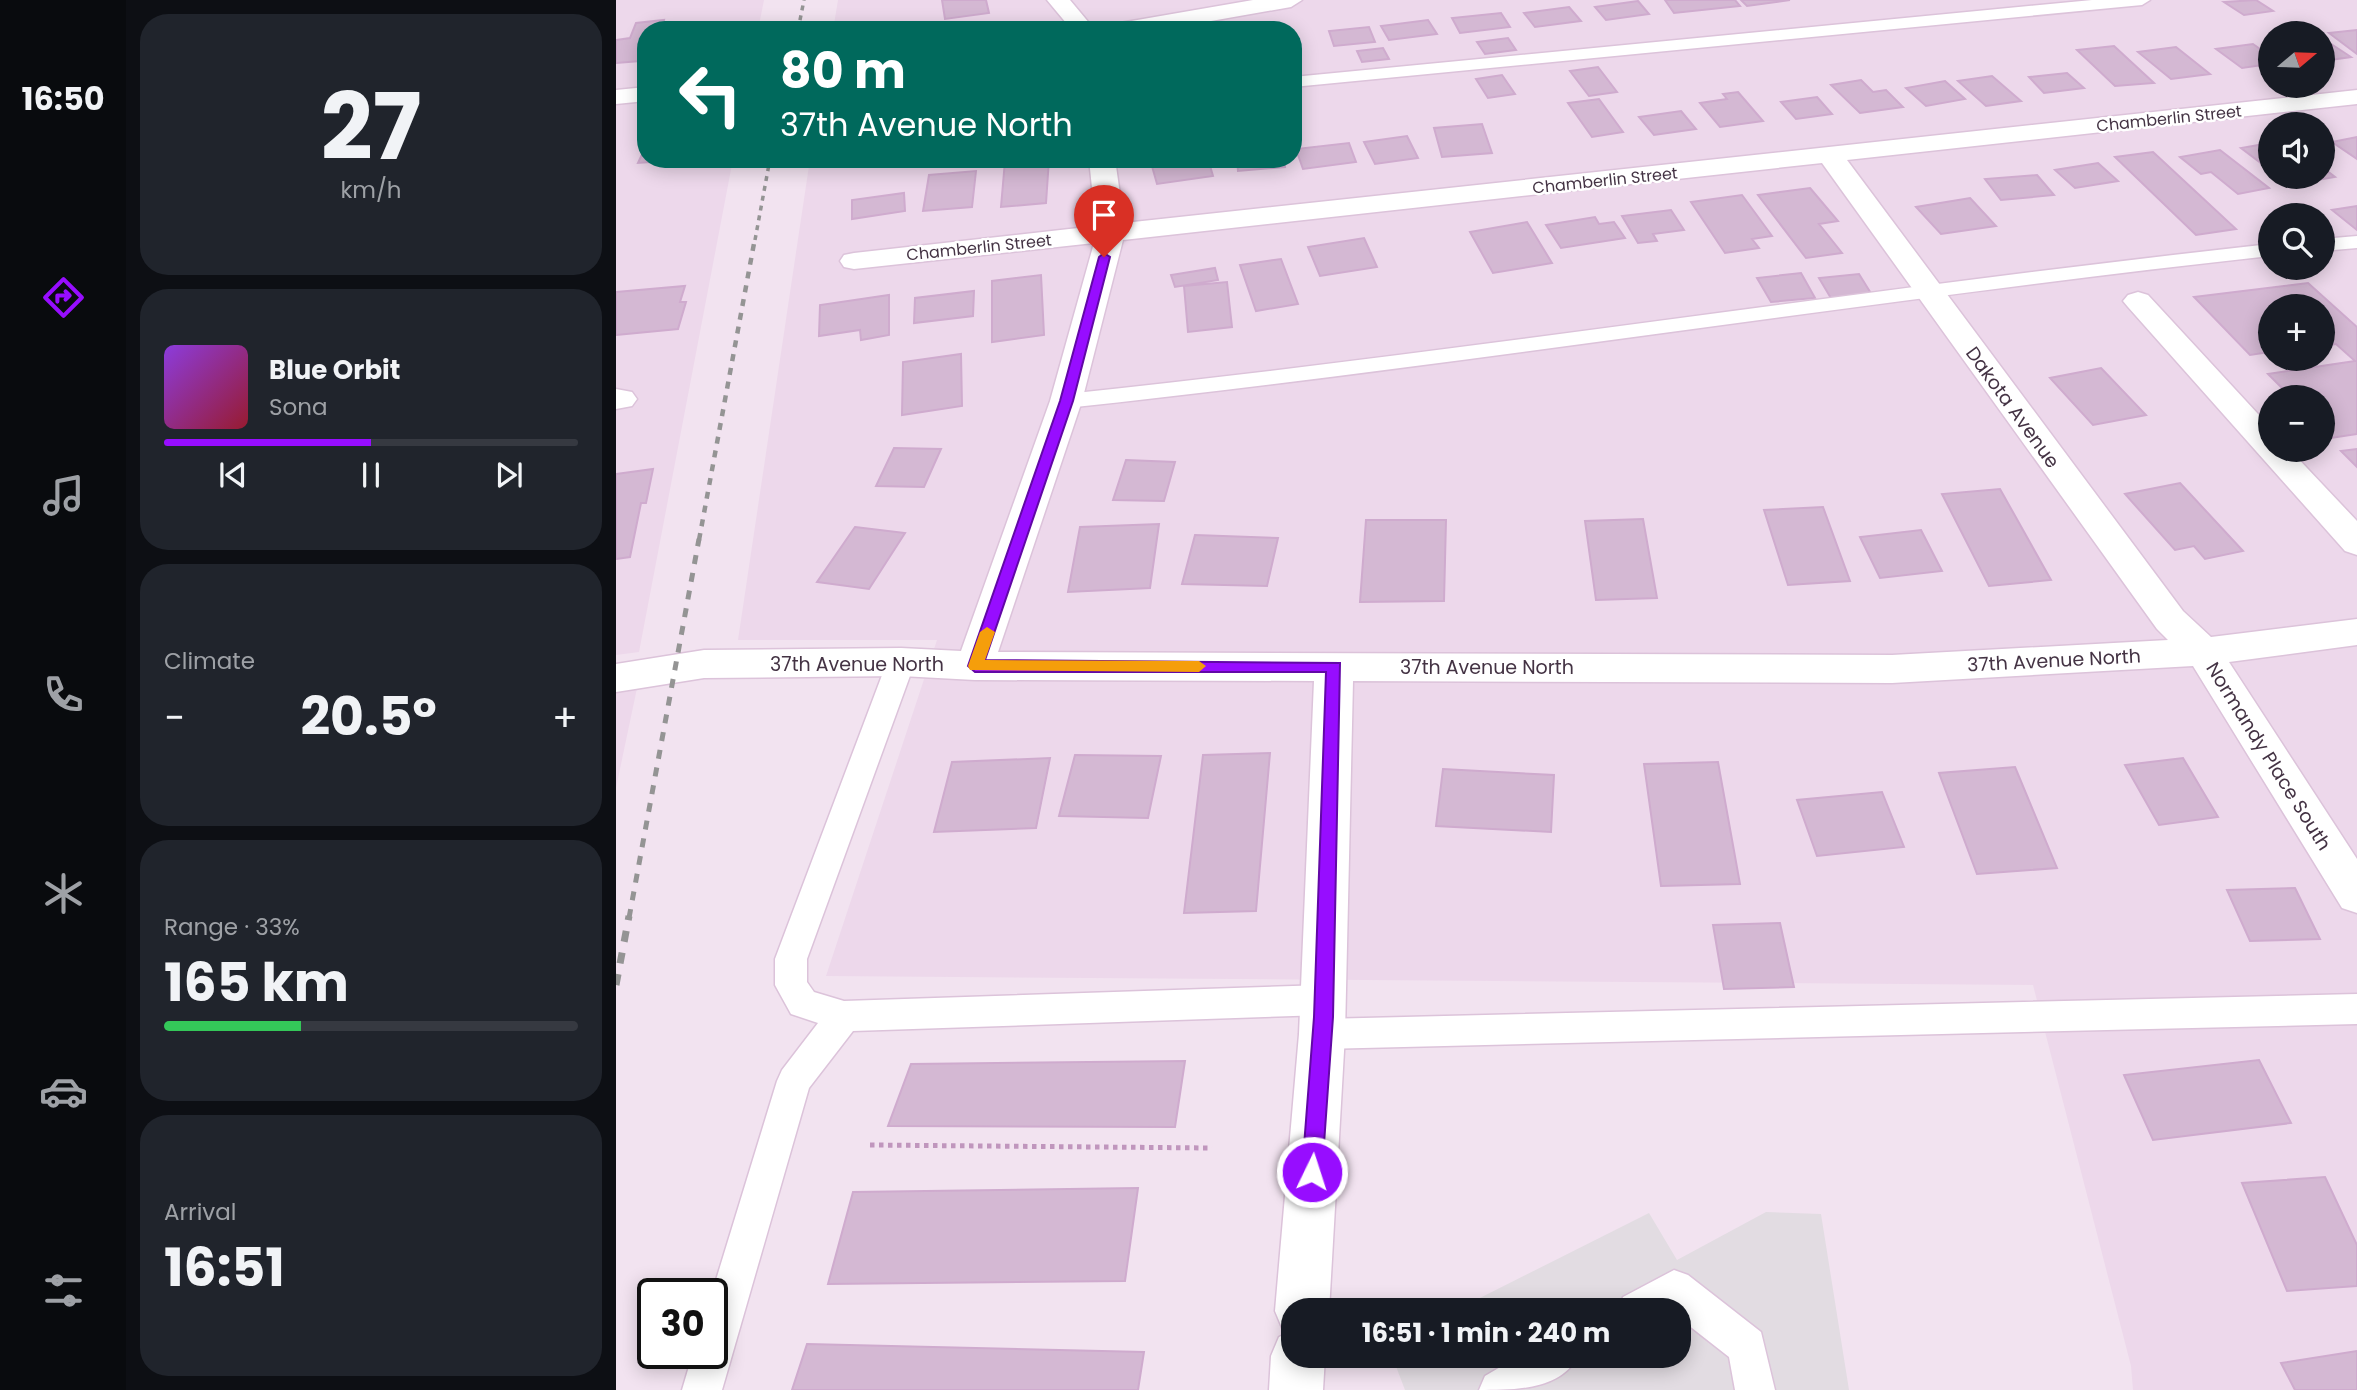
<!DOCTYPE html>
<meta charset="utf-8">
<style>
:root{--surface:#171b24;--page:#20242c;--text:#f1f3f6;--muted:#9ea1a6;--line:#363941;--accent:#970dff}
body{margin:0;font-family:Poppins,sans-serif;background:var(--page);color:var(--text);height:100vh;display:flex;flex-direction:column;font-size:26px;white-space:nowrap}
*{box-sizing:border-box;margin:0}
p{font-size:23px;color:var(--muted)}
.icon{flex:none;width:38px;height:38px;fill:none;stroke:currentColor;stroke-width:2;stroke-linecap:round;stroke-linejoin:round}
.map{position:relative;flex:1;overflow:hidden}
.side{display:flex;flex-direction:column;gap:14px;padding:14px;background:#0d0f14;width:490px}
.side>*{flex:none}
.top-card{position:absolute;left:21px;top:21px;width:665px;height:147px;border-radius:28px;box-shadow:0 4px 18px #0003;background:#00695c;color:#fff;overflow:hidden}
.needle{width:46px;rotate:71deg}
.controls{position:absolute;left:1642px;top:21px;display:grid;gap:14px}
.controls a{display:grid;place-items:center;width:77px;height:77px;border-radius:50%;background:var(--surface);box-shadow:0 4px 18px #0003;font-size:35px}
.speed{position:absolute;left:21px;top:1278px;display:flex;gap:14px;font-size:35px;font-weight:700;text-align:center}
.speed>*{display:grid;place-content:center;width:91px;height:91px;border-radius:50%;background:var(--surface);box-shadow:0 4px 18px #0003;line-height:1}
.speed .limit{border:4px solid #111;border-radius:10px;background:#fff;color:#111}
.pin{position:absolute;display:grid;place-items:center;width:60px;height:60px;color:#fff;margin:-72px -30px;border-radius:50% 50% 50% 0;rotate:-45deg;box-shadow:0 0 7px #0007}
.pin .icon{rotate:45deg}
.me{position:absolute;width:77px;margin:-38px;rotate:4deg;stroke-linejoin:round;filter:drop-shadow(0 0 5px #0008)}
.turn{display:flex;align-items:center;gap:24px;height:147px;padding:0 28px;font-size:32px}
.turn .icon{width:91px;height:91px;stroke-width:2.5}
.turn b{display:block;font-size:49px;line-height:60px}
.big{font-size:52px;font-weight:700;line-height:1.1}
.side .card{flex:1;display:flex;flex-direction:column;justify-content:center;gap:10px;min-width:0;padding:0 24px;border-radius:28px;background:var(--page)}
.side .dial{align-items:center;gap:0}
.dial b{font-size:91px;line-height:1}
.song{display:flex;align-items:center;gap:21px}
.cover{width:84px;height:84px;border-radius:10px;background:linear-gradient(135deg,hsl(270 70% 55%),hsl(350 70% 35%))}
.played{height:7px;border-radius:4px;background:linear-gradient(90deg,var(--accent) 50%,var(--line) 50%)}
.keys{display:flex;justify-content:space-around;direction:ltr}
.heat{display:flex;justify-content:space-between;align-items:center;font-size:38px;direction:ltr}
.charge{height:10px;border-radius:5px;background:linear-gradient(90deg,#34c759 33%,var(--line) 0)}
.trip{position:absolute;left:665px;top:1298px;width:410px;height:70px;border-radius:28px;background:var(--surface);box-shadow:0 4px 18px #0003;font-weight:700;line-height:70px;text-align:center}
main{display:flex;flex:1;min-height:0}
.dock{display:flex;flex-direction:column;width:126px;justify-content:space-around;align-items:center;background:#090b0e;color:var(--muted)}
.dock .icon{width:49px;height:49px}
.dock .selected{color:var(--accent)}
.dock b{font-size:32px;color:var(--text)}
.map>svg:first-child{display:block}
.residential{fill:#edd8eb;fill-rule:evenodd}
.parking{fill:#e2dce2}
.building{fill:#d4b8d3;stroke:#cfabce;stroke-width:2}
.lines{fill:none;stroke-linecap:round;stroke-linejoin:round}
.service-casing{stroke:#dcc3da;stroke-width:3}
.minor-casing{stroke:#dcc3da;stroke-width:3}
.path{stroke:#c096bd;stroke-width:5;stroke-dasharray:4.5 4.5;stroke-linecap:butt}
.service{fill:#fff;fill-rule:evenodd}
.minor{fill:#fff;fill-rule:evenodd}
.rail-far3{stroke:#949494;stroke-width:3.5;stroke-dasharray:5 5;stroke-linecap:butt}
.rail-far2{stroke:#949494;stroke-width:4.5;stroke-dasharray:7 7;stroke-linecap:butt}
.rail-far1{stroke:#949494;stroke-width:5;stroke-dasharray:9 9;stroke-linecap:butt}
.rail{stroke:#949494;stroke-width:7;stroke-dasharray:11 11;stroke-linecap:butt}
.route{fill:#970dff;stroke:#6208a6;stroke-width:2}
.slow{fill:#f59e0b}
.labels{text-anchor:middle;stroke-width:5;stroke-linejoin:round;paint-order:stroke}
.far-street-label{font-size:16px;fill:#434;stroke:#fff}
.street-label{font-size:19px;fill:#434;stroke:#fff}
</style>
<main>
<nav class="dock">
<b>16:50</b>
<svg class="icon selected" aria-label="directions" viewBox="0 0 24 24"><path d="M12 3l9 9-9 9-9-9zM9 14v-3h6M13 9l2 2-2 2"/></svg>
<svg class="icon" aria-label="music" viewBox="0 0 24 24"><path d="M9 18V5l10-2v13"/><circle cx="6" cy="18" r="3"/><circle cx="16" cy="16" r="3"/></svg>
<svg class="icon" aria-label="phone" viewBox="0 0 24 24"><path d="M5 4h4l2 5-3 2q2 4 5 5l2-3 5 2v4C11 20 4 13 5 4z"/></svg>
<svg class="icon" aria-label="climate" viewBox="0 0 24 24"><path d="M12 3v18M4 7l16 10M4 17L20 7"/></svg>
<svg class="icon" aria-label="car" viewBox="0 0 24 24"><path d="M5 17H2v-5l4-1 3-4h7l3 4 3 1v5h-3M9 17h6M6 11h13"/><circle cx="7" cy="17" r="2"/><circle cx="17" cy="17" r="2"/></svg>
<svg class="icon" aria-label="filters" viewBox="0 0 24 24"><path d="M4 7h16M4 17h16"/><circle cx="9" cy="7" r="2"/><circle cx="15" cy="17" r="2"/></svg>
</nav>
<section class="side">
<div class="card dial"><b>27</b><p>km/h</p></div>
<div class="card">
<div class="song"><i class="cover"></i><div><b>Blue Orbit</b><p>Sona</p></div></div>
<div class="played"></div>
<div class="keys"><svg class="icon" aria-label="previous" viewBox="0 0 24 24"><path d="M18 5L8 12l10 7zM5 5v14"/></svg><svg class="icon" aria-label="pause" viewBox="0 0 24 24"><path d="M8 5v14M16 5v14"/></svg><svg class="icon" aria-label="next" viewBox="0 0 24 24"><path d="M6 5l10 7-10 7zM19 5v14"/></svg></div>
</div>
<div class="card"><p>Climate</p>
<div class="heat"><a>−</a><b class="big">20.5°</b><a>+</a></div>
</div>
<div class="card"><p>Range · 33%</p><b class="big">165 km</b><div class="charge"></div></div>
<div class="card"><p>Arrival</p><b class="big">16:51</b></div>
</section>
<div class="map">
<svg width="1741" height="1390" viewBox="0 0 1741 1390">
<rect width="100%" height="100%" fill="#f2e3f0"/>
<!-- residential -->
<path class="residential" d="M0 0H148L142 30H30V159H117L23 652 0 655Z
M222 0H1741V1390H1517L1515 1366 1417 985 210 976 321 640H122L194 159H677V30H217ZM1654 33H1706V86H1654ZM1654 124H1706V177H1654ZM1654 215H1706V268H1654ZM1654 306H1706V359H1654ZM1654 397H1706V450H1654Z
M24 674 0 788V678Z"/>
<!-- parking -->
<path class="parking" d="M1150 1212 1205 1214 1233 1390H789L776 1356H1062V1311H838L1033 1213 1061 1260Z"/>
<!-- building -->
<path class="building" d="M326 0H370L373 13 329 19Z
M1049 0H1119L1124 6 1058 13Z
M1125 0H1174L1131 6Z
M1640 0 1657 11 1628 15 1608 2Z
M1022 1 1033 14 990 20 979 7Z
M953 7 965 21 919 27 908 13Z
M885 13 894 27 844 33 836 18Z
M48 20 45 30H30L24 61 0 63V40L14 38 20 23Z
M812 20 821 34 773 40 765 26Z
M753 27 759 42 718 46 713 31Z
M1692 28 1699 33H1656Z
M1741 30V54L1713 33Z
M892 38 900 50 869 54 861 42Z
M1706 38 1735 57 1706 61Z
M1637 44 1654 56V64L1626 68 1600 49Z
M1498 46 1538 83 1499 86 1461 50Z
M1560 47 1594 74 1555 79 1522 52Z
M767 48 773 59 746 62 741 51Z
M982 67 1001 92 973 96 954 71Z
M1451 73 1468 88 1428 93 1413 77Z
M886 75 899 94 872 98 860 79Z
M1376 76 1405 101 1370 106 1342 81Z
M1245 80 1257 92 1270 90 1287 107 1244 113 1215 85Z
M1329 81 1349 99 1310 106 1290 88Z
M1122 92 1147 121 1104 127 1084 103 1111 99 1107 94Z
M1201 97 1216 114 1180 119 1165 102Z
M983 99 1007 132 976 137 952 103Z
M1065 111 1080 129 1038 135 1023 117Z
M866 124 876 153 826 157 818 128Z
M791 136 802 158 759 164 748 142Z
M1741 137V159L1716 142Z
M733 143 740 162 687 169 680 149Z
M1654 143V170L1625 148Z
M30 146V159H87L85 164 61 166 64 160 22 163Z
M1604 150 1653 188 1622 194 1595 172 1585 174 1564 157Z
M1537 152 1620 229 1580 235 1499 157Z
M433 159 430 203 385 207 389 161Z
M534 159H592L597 176 541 184Z
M621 159H668L669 167 622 171Z
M1482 163 1502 181 1459 188 1439 170Z
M1706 167 1719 177 1673 185 1663 177H1706Z
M360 171 356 207 307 211 313 175Z
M1421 175 1438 195 1385 200 1369 179Z
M1194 188 1222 221 1203 224 1226 253 1190 258 1142 195Z
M288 193 289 211 236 219V200Z
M1126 195 1156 236 1136 239 1143 248 1109 253 1075 202Z
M1354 198 1380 226 1325 234 1300 207Z
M1741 206V230L1716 210Z
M1055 210 1068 230 1037 234 1041 241 1022 243 1006 216Z
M979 217 983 224 998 222 1009 238 945 248 930 225Z
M911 222 936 263 877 273 854 232Z
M748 238 761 267 704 276 692 247Z
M665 259 682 304 640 311 624 265Z
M599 268 602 280 559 287 555 275Z
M1185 273 1199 298 1155 302 1141 278Z
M1243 274 1256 295 1216 300 1203 278Z
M425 275 428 335 376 342V281Z
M611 282 616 327 572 332 568 286Z
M1692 283 1741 327V434L1715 438 1706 430V397H1675L1652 374 1739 361 1720 344 1706 346V306H1654V352L1634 355 1578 297Z
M69 286 64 302H70L62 329 0 335V292Z
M358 291 357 316 298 323 299 298Z
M273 295V335L245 340 244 330 203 336 204 305Z
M345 354 346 406 286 415 287 362Z
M1485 368 1530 415 1477 425 1434 378Z
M278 448 325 449 308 487 260 486Z
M1741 449V467L1725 451Z
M510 460 559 462 548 501 497 500Z
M37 469 30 503H25L14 557 0 559V474Z
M1564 483 1627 551 1589 559 1578 546 1559 550 1509 494Z
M1384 489 1435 580 1373 586 1326 494Z
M1207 507 1234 581 1172 585 1148 510Z
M1027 519 1041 598 980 600 969 521Z
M750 520H830L828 601 744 602Z
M543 524 534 588 452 592 464 527Z
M239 527 289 533 253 589 201 582Z
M1305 530 1326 571 1264 578 1244 537Z
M579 535 662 538 651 586 566 584Z
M654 753 640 911 568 913 587 755Z
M459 755 545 756 532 818 443 816Z
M434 758 420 828 318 832 336 762Z
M1567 758 1602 817 1543 825 1509 765Z
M1102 762 1124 884 1045 886 1028 764Z
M1399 767 1441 868 1361 874 1323 773Z
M827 769 938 775 935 832 820 826Z
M1266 792 1288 847 1201 856 1181 800Z
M1679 888 1704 939 1634 941 1611 890Z
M1164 923 1178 987 1108 989 1097 925Z
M1643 1060 1675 1123 1537 1140 1508 1075Z
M569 1061 559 1127 272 1126 295 1064Z
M1709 1177 1741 1245V1286L1671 1291 1626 1183Z
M522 1188 509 1281 212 1284 237 1192Z
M191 1344 528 1352 522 1390H176Z
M1741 1351V1390H1679L1665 1363Z"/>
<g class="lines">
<defs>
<path id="service" d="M1476 0H1534L1526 5 677 87V77Z
M1741 236V248L1706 251V239Z
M1654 244V256C1252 300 852 365 450 408L442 406 439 401 442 396 450 394C852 352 1252 288 1654 244Z
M285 652 295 655 299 662 191 959V982L198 992 228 1001 708 985 720 990 725 1000 720 1010 708 1015 237 1031 193 1088 106 1390H66L77 1353H96V1293L161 1081 166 1070 202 1023 175 1014 159 985V959L271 662 275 655Z
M1741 994V1024L706 1049 694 1045 689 1034 694 1023 706 1019Z
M1058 1270 1072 1275 1145 1332 1159 1390H1119L1113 1357 1062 1317V1311H1002L1007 1297Z
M903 1356H962C945 1390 899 1390 863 1390L869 1376Z"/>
<path id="minor" d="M431 0H454L479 30H456Z
M637 0H686L675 7 544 30H493L504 23Z
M30 87V101L0 104V90Z
M1741 90V104L1231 160 1567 611 1595 637 1741 619V645L1613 662 1741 859V913L1726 908 1577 666 1276 683 737 681 729 1034 713 1311H677V1356H709L707 1390H653L655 1356 663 1337 674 1332 667 1330 659 1311 683 1034 698 681 359 680 285 676 88 678 0 692V664L88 650 285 648 345 651 434 401 478 243 238 269 228 267 224 261 228 255 238 253 480 226 473 159H499L508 223ZM1206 163 1541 629 1552 640 1276 655 382 652 466 401 507 240Z
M1522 292 1532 295 1654 427V450H1674L1741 521V555L1729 551 1512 307 1507 301 1512 295Z
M0 389 16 392 21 399 16 406 0 409Z"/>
</defs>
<!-- service casing -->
<use href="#service" class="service-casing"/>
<!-- minor casing -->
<use href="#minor" class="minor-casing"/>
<!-- path -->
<path class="path" d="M254 1145 596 1148"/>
<!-- service -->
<use href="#service" class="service"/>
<!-- minor -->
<use href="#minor" class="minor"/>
<!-- rail-far3 -->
<path class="rail-far3" d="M182 30 188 0
M139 240 154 159"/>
<!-- rail-far2 -->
<path class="rail-far2" d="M83 540 139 238"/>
<!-- rail-far1 -->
<path class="rail-far1" d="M13 918 83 539"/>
<!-- rail -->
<path class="rail" d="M0 985 13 916"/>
</g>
<!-- route -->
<path class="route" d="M488 253 494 257 457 401 369 660 724 663 717 1017 706 1172 703 1179 696 1182 689 1179 686 1172 698 1017 710 672H359L352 666 444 401 483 257Z"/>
<!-- slow -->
<path class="slow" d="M371 627 379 632 369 660 583 661 590 666 583 672 354 670 352 666 364 632Z"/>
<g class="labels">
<!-- far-street labels -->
<g class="far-street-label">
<text transform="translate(1553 118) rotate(-6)" y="6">Chamberlin Street</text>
<text transform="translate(989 180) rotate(-6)" y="6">Chamberlin Street</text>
<text transform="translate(363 247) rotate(-6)" y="6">Chamberlin Street</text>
</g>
<!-- street labels -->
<g class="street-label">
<text transform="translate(1397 407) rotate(54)" y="7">Dakota Avenue</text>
<text transform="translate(1438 660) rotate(-3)" y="7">37th Avenue North</text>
<text x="241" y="671">37th Avenue North</text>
<text x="871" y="674">37th Avenue North</text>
<text transform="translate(1653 756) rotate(58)" y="7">Normandy Place South</text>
</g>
</g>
</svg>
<div class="controls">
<a><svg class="needle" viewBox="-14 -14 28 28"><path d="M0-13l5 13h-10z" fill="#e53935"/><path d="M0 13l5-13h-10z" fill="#9ea1a6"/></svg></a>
<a><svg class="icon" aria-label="sound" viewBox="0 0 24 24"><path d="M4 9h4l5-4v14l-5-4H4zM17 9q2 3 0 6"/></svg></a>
<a><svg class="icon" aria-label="search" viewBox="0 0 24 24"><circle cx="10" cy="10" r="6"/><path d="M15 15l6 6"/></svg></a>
<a>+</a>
<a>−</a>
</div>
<div class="speed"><div class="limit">30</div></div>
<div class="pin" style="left:488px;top:257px;background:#d93025"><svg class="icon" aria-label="arrive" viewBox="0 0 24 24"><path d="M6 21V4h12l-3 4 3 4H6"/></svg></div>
<svg class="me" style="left:696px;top:1172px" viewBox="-20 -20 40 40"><circle r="17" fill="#970dff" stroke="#fff" stroke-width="3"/><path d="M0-11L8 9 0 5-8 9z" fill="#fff"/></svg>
<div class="trip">16:51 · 1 min · 240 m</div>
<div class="top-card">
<div class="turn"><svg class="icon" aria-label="left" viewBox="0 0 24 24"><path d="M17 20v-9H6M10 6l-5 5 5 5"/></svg><div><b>80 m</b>37th Avenue North</div></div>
</div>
</div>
</main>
